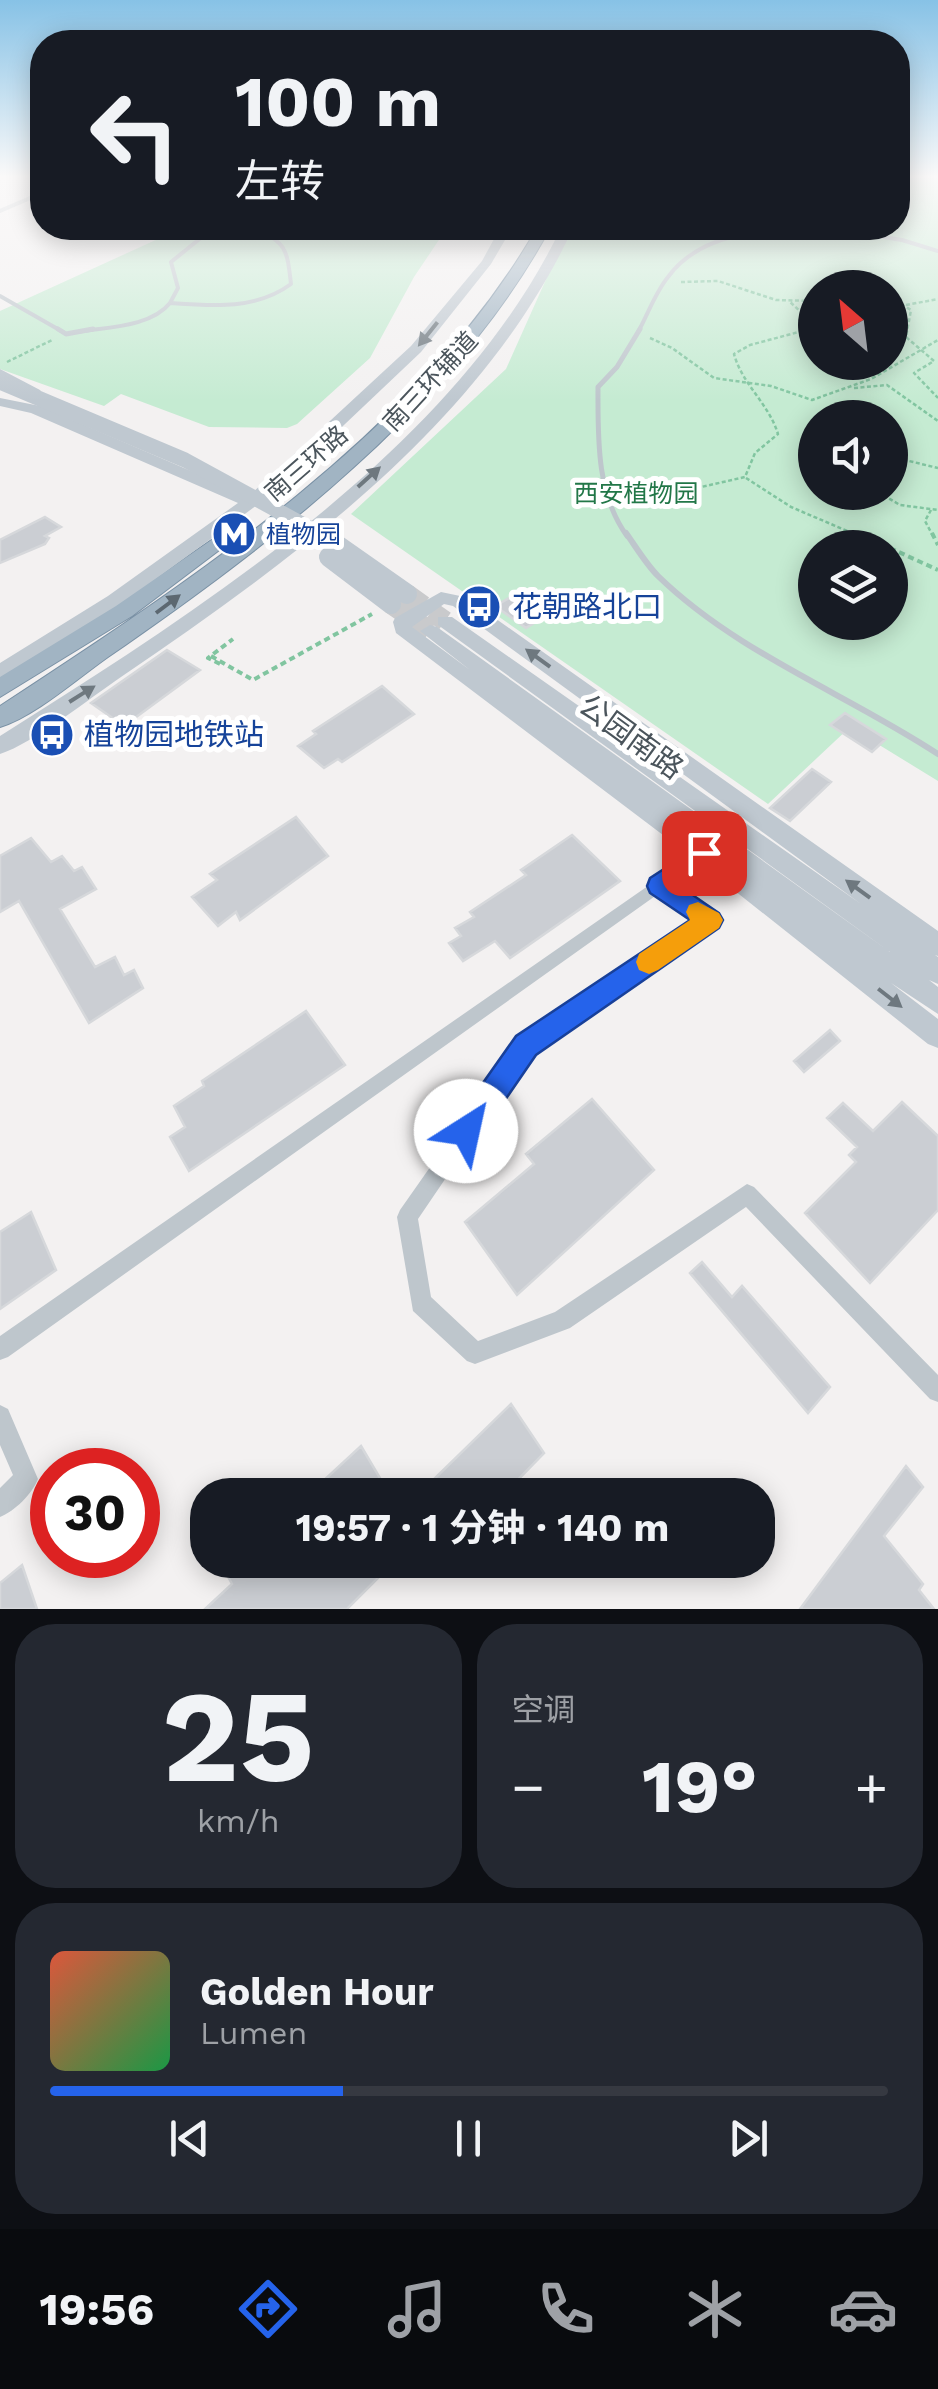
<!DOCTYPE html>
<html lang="zh">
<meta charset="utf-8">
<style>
:root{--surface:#171b24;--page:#242831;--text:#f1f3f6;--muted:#9ea1a6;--line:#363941;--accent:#2563eb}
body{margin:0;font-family:"Work Sans","Noto Sans SC",sans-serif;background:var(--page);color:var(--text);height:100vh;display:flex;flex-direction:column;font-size:38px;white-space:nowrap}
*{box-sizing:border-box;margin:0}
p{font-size:32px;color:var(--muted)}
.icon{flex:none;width:55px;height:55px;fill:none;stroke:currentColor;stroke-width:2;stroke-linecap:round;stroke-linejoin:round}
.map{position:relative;height:1609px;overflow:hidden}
.sheet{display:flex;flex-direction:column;gap:15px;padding:15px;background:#0d0f14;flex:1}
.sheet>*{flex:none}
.banner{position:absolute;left:30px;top:30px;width:880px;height:210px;border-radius:40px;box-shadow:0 5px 25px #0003;background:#171b24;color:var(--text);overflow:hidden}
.needle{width:65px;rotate:332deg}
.fabs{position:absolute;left:798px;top:270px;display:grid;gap:20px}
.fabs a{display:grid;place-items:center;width:110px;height:110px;border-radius:50%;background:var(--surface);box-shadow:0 5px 25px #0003;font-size:50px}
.speed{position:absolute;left:30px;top:1448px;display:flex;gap:20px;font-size:50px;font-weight:700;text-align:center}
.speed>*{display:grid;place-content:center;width:130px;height:130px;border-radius:50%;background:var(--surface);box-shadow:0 5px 25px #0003;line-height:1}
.speed .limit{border:15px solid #d22;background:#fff;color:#111}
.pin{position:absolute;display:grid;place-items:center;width:85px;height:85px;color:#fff;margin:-42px;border-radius:20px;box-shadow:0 5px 15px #0006}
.me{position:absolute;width:110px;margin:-55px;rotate:35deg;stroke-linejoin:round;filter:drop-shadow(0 0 8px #0008)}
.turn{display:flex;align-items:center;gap:35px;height:210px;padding:0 40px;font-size:45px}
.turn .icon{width:130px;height:130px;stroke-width:2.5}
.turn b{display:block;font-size:70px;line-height:85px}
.big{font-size:75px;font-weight:700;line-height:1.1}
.sheet .tile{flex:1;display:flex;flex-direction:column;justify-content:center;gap:15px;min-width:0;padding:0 35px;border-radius:40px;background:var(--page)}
.sheet .dial{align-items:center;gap:0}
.dial b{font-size:130px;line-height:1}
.song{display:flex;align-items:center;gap:30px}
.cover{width:120px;height:120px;border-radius:15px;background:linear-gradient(135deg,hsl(10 70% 55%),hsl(140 70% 35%))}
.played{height:10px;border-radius:5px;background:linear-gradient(90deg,var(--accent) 35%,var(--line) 35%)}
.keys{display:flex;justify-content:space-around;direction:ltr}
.heat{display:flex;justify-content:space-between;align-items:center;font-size:55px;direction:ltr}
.sheet .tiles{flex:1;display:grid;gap:15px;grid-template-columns:1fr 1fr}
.tile:last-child{grid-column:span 2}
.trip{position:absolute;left:190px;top:1478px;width:585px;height:100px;border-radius:40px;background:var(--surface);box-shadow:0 5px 25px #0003;font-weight:700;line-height:100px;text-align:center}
.tab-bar{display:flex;height:160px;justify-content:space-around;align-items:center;background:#090b0e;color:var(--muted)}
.tab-bar .icon{width:70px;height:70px}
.tab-bar .on{color:var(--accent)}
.tab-bar b{font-size:45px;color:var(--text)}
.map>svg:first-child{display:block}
.green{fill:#c5ebd2;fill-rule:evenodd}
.building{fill:#cbced3;stroke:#d6d8db;stroke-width:2.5}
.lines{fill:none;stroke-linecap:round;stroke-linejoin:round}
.secondary-tunnel{stroke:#c9cacc;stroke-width:20;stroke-dasharray:20 10;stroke-linecap:butt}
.trunk-casing{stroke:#7a91a5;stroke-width:2}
.path-far1{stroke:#81c5a0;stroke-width:2.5;stroke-dasharray:4 2.5;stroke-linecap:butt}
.path{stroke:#81c5a0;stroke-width:4;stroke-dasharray:6 4;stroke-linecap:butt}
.service-far2{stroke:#bec6cc;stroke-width:4}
.service-far1{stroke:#bec6cc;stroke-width:5}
.service{stroke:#bec6cc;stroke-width:6}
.minor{fill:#bec6cc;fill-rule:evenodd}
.secondary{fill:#bfc8d0;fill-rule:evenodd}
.trunk{fill:#a1b4c3;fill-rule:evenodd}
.secondary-bridge-far1{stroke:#bfc8d0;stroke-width:15}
.secondary-bridge{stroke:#bfc8d0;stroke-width:20}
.oneway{fill:#6e787f}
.oneway2{fill:#5c6871}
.route{fill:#2563eb;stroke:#184099;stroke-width:2.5}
.slow{fill:#f59e0b}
.labels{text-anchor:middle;stroke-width:10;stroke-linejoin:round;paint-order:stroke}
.far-street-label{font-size:25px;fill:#4b555c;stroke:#fff}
.far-park-label{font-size:25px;fill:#227748;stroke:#fff}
.far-transit-label{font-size:25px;fill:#164399;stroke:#fff;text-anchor:start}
.transit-label{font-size:30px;fill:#164399;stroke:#fff;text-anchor:start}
.street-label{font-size:30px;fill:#4b555c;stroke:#fff}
</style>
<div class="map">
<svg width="938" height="1609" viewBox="0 0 938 1609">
<rect width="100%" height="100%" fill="#f3f1f1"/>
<!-- green -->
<path class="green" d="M898 175H938V781L850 727 768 804 351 514 506 369 569 228H898ZM815 288H890V362H815ZM815 418H890V492H815ZM815 548H890V622H815Z
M182 228H447L414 277 370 358 297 424 287 428 209 427 121 394 104 406 0 369V311Z"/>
<!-- building -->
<path class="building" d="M45 517 61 527 45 536 49 538 45 544 0 563V540Z
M525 589 555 610 526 628 495 606Z
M167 650 200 670 124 726 91 703Z
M382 686 414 714 342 762 338 759 324 768 298 746 316 734 313 731Z
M845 713 886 739 872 752 830 725Z
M812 769 831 782 790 821 770 808Z
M296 817 328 856 240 920 236 912 218 926 192 897 217 880 210 874Z
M572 835 620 881 510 958 495 941 463 961 449 943 461 936 455 928 474 917 470 912 526 875 521 870Z
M31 838 51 862 62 856 74 871 82 867 96 889 60 909 95 967 115 957 124 975 134 970 143 988 89 1023 19 901 0 912V856Z
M306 1011 345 1065 189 1171 170 1137 185 1127 174 1106 204 1086 202 1081Z
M830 1030 840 1041 804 1072 794 1061Z
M592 1099 654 1170 517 1295 465 1222 534 1164 526 1154Z
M902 1102 938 1136V1210L870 1283 805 1213 856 1162 849 1155 857 1147 827 1118 843 1103 873 1131Z
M31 1212 56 1270 0 1309V1232Z
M702 1262 732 1297 742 1286 830 1387 808 1413 690 1273Z
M511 1404 544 1453 503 1495H434L428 1485Z
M361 1446 390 1495H308Z
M906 1466 923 1487 884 1536 923 1584 919 1590 934 1609H800Z
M237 1560H396L347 1609H205L232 1584 225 1571Z
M22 1565 37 1609H0V1583Z"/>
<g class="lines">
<!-- secondary-tunnel -->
<path class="secondary-tunnel" d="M407 594 445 621
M391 604 430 631"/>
<defs>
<path id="trunk" d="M537 228H550C455 405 270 545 108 657 78 678 34 717 0 727V706C191 581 422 430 537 228Z
M223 532 230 534 234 538 230 542 132 616 0 697V677L116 606Z"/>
</defs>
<!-- trunk casing -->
<use href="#trunk" class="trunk-casing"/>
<!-- path-far1 -->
<path class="path-far1" d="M681 282 718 281 776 300 815 301
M890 298 911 310 906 337 934 361 914 373 938 398
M906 305 938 299
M650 338 672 348 714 378 771 386 812 400 871 379 938 340
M7 362 52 340
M854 388 887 385 938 421
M890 462 909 461 938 468
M746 478 791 507 859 536
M878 492 900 505 938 510
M619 497 688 490 745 477 755 453 778 434C769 404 742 384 734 354L750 345 810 329 814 324 789 301
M931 510 925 521 933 536"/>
<!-- path -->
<path class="path" d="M853 533 889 548
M932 533 938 545
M890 548 938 570
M211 656 253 680 372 614
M220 664 208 658 233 639"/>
<!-- service-far2 -->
<path class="service-far2" d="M0 211 42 193
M827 228 902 240 938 251
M0 296 63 332
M170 303 178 288 171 262 202 237 222 228
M78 332C107 327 151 327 170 303 212 306 256 310 291 284 287 250 287 243 255 228
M638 332C648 314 655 293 668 277 700 233 760 230 810 228"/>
<!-- service-far1 -->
<path class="service-far1" d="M58 329 66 334 93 329
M627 536C596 493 598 438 598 387L617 367 640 329"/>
<!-- service -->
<path class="service" d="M626 533C636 547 646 564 658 576 737 653 847 694 938 754"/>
<!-- minor -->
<path class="minor" d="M704 847 710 848 712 853 710 858 671 885 716 915 718 920 716 925 532 1051 418 1219 431 1297 478 1341 555 1312 747 1184 754 1187 938 1375V1402L930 1399 746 1207 570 1328 475 1364 467 1361 413 1311 397 1217 400 1210 520 1039 697 920 658 894 8 1357 0 1360V1336Z
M0 1405 8 1409 38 1479C32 1494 15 1511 0 1517V1488L13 1475 0 1445Z"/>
<!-- secondary -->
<path class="secondary" d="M500 228H512L491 264 421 352 268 497 122 604 0 679V663L108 596 238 503 31 413 0 406V398L40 406 249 496 411 346 482 261Z
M561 228H573C483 423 294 559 121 677 90 698 34 743 0 754V736C201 609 456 448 561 228Z
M0 369 40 390 42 393 30 396 0 379Z
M441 592 465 597 938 931V956L935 955 938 957V984L929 980 938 987V1014L891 983 938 1019V1048L928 1044 696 860 396 633 393 622 395 618ZM444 604 453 606 861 904 452 617H438V625L890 952 437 627 430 625 420 631 470 670 412 627Z"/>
<!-- trunk -->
<use href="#trunk" class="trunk"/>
<!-- secondary-bridge-far1 -->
<path class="secondary-bridge-far1" d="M0 382 185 460 324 536"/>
<!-- secondary-bridge -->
<path class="secondary-bridge" d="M320 533 407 594
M329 557 391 604"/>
</g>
<!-- one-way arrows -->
<defs><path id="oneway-solid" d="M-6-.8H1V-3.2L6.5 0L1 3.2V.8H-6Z" transform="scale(2.5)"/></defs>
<g class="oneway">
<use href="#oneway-solid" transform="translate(428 334) rotate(129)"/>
<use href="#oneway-solid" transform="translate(369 477) rotate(-42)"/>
<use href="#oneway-solid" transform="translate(538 658) rotate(-144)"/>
<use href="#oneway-solid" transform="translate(82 694) rotate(-32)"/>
<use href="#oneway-solid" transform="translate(858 889) rotate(-144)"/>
<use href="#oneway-solid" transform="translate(890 998) rotate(38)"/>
</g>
<use class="oneway2" href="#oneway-solid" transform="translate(168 604) rotate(-37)"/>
<!-- sky -->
<linearGradient id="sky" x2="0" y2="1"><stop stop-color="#87c2e6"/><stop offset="0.44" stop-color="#faf9f9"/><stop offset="1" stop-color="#faf9f9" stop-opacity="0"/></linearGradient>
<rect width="938" height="401" fill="url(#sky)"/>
<!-- route -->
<path class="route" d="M704 843 712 846 716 853 678 885 719 913 723 920 719 928 536 1055 477 1141 466 1146 456 1141 452 1131 456 1121 516 1036 690 920 650 893 647 886 650 878Z"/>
<!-- slow -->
<path class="slow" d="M698 902 719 913 723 920 719 928 658 970 649 974 639 970 636 962 639 954 690 920 686 912 689 905Z"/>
<!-- icons -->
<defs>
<symbol id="metro-disc" viewBox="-11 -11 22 22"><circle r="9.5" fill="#1a4fb4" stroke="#fff"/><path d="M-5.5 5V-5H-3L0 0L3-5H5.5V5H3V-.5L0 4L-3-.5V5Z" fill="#fff"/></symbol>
<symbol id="bus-disc" viewBox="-11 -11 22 22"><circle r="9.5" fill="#1a4fb4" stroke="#fff"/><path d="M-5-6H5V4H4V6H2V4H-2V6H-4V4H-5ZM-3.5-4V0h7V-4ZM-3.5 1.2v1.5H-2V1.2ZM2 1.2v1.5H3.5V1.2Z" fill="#fff"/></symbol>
</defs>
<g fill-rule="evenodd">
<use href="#metro-disc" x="209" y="509" width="50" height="50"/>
<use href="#bus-disc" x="454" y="582" width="50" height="50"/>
<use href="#bus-disc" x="27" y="710" width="50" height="50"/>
</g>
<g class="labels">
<!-- far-street labels -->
<g class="far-street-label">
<text transform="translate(430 381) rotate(-47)" y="9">南三环辅道</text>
<text transform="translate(306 463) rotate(-41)" y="9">南三环路</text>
</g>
<!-- far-park labels -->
<g class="far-park-label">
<text x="636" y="502">西安植物园</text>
</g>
<!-- far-transit labels -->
<g class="far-transit-label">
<text x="266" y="543">植物园</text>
</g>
<!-- transit labels -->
<g class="transit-label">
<text x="512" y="617">花朝路北口</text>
<text x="84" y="745">植物园地铁站</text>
</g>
<!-- street labels -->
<g class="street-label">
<text transform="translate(631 737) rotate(36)" y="10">公园南路</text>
</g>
</g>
</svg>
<div class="fabs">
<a><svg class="needle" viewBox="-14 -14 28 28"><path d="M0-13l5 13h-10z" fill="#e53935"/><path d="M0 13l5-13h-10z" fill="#9ea1a6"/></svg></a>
<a><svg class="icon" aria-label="sound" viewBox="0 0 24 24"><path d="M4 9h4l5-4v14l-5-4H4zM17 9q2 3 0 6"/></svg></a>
<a><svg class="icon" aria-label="layers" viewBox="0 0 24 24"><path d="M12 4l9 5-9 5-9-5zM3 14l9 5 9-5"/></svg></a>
</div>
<div class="speed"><div class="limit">30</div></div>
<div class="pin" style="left:704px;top:853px;background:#d93025"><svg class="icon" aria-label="arrive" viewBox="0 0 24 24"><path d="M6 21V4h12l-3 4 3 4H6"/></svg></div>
<svg class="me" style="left:466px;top:1131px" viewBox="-20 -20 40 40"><circle r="19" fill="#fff"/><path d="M0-13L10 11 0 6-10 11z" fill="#2563eb"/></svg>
<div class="trip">19:57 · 1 分钟 · 140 m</div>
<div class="banner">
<div class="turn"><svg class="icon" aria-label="left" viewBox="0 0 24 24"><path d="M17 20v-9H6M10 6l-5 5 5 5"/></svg><div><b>100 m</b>左转</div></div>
</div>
</div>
<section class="sheet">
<div class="tiles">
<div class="tile dial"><b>25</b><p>km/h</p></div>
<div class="tile"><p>空调</p>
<div class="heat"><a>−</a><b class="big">19°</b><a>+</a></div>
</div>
<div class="tile">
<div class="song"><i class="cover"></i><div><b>Golden Hour</b><p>Lumen</p></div></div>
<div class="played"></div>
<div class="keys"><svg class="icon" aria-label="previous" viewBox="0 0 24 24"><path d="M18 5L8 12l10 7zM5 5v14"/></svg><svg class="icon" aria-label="pause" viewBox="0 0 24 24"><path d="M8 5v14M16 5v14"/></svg><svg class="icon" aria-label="next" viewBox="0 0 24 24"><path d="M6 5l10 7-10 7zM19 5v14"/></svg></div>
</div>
</div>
</section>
<nav class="tab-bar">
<b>19:56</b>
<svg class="icon on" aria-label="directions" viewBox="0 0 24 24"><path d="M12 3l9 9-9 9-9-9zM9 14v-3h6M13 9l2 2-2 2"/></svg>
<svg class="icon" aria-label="music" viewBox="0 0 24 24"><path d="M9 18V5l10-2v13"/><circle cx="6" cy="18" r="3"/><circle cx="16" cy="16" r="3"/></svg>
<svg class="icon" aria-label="phone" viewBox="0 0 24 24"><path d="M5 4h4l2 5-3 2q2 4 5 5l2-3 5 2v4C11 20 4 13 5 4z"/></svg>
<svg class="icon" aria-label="climate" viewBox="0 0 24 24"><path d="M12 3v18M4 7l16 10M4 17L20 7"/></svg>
<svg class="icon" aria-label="car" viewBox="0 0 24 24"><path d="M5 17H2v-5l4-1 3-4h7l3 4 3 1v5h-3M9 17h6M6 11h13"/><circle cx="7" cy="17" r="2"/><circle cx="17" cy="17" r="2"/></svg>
</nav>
